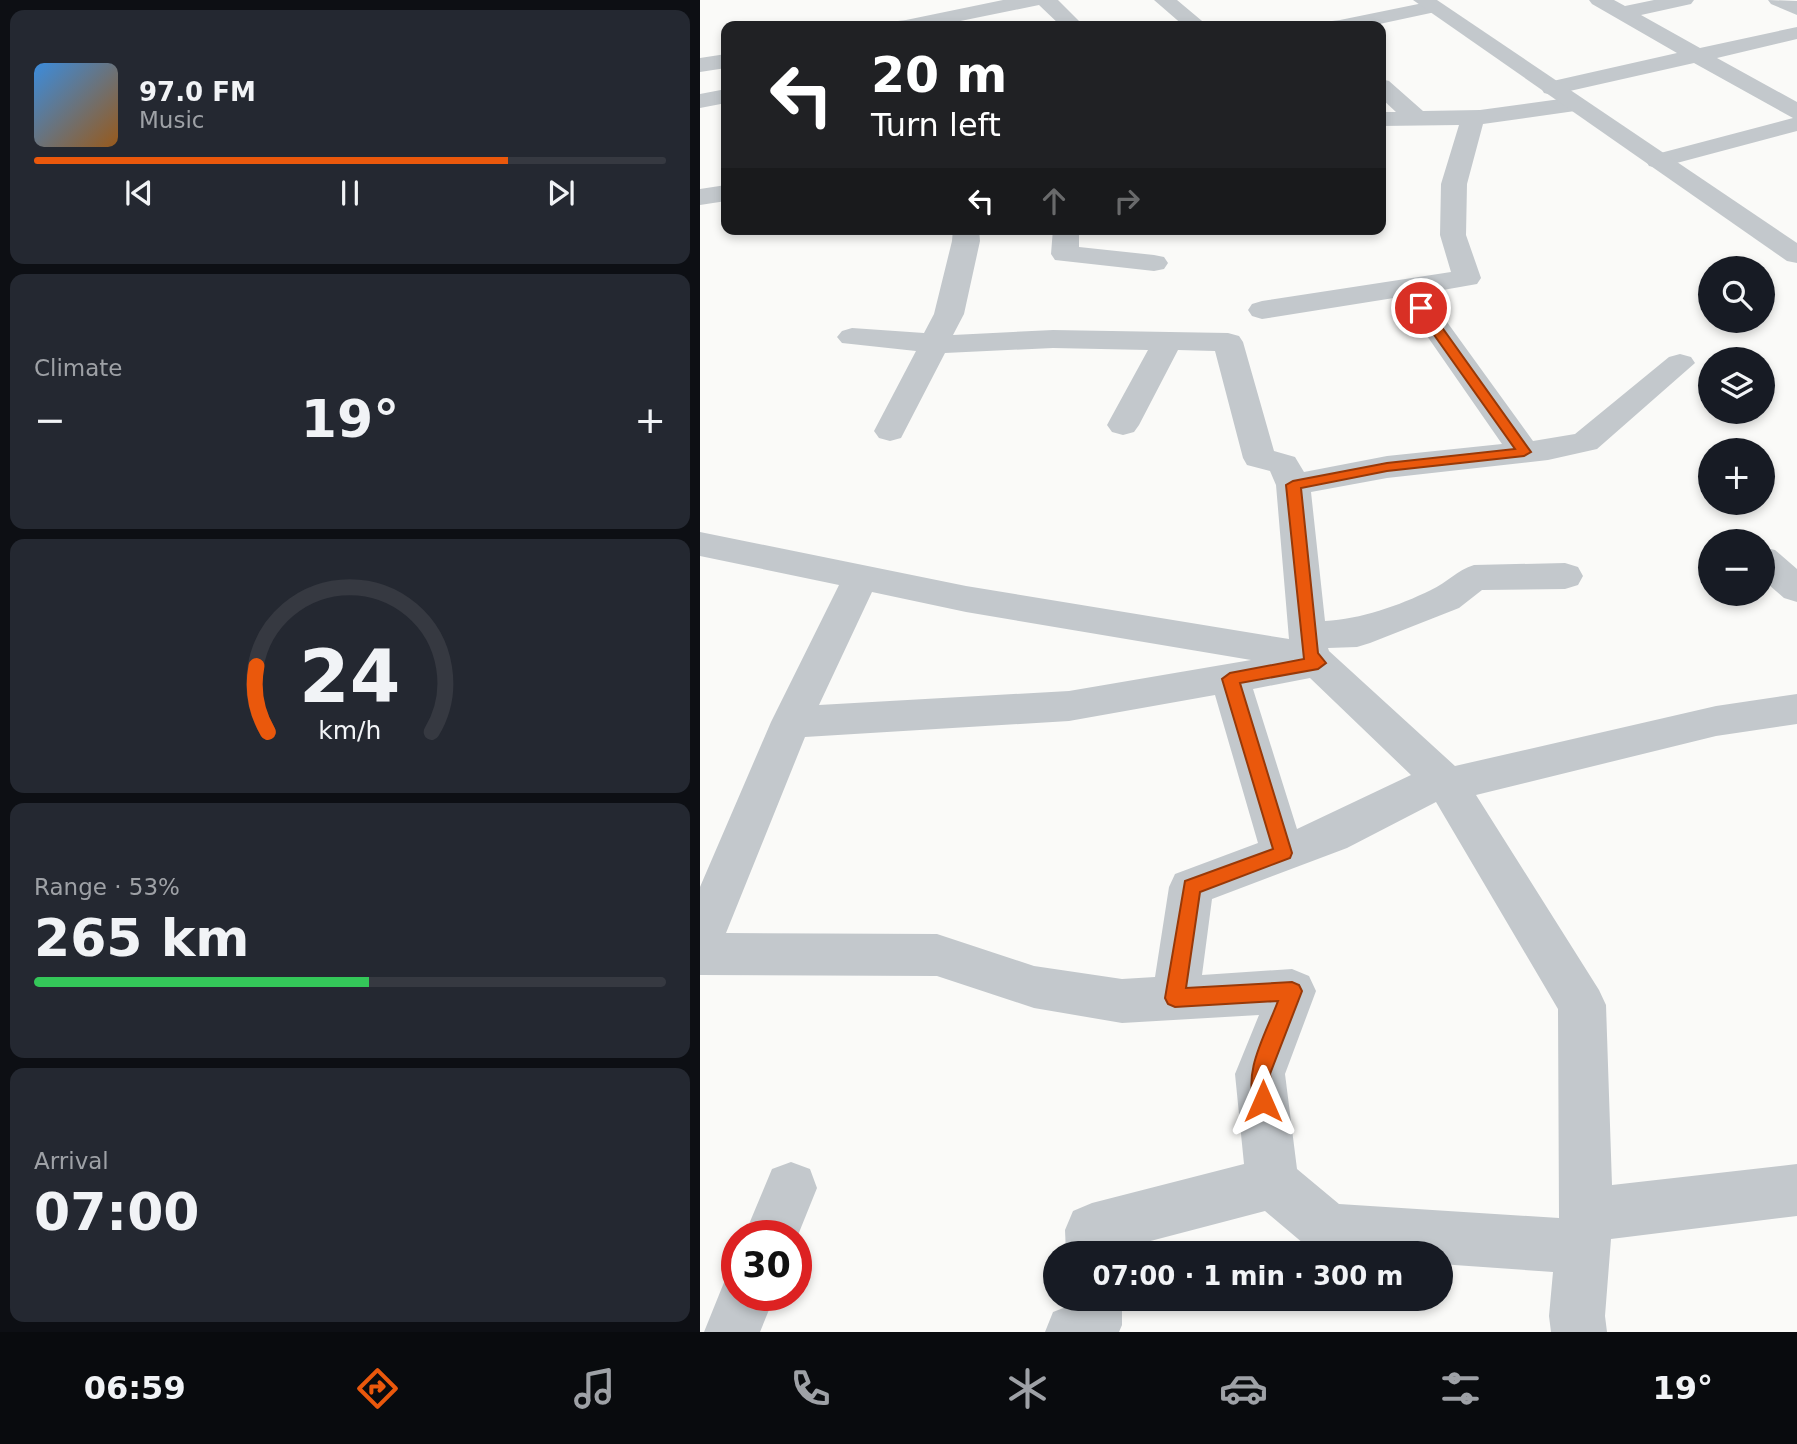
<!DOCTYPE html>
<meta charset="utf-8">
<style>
:root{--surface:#171b24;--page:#242831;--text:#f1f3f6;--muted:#9ea1a6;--line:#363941;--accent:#ea580c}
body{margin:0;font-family:"DejaVu Sans",sans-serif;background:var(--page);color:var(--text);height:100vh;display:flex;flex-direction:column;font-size:26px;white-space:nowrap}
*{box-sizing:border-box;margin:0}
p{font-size:23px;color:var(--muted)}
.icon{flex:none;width:38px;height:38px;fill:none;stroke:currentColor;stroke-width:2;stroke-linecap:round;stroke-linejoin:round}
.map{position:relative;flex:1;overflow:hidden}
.side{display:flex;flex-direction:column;gap:10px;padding:10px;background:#0d0f14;width:700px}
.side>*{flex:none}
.top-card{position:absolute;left:21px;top:21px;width:665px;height:214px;border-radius:14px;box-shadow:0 4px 10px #0003;background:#202124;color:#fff;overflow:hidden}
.tools{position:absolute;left:998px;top:256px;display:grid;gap:14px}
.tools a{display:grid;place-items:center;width:77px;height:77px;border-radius:50%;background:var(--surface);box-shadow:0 4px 10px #0003;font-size:35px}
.speed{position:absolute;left:21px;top:1220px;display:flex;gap:14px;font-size:35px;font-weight:700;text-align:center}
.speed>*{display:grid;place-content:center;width:91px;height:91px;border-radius:50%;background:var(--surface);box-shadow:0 4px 10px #0003;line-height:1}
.speed .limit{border:10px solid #d22;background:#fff;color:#111}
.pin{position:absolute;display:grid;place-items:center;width:60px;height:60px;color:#fff;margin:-30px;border:4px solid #fff;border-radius:50%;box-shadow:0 2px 7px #0007}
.me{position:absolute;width:77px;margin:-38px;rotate:0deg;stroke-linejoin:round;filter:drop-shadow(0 0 5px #0008)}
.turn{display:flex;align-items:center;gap:24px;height:147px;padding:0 35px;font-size:32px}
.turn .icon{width:91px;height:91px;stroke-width:2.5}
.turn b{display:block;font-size:49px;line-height:60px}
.lanes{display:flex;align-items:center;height:66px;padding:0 35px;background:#0003;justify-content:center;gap:35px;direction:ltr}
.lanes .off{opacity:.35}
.big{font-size:52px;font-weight:600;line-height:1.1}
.side .card{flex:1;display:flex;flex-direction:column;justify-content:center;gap:10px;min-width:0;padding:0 24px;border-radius:14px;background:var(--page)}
.side .dial{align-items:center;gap:0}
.dial svg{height:182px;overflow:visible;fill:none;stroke:var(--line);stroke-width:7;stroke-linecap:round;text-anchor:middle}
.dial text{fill:var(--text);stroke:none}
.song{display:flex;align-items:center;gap:21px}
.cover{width:84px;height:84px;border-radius:10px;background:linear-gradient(135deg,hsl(210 70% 55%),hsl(30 70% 35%))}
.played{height:7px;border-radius:4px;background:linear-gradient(90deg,var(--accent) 75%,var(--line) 75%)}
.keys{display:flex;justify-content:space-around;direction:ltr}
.heat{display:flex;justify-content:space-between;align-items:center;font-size:38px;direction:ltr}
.charge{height:10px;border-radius:5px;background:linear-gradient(90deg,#34c759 53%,var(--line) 0)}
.trip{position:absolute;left:343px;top:1241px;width:410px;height:70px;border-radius:35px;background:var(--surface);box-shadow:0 4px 10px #0003;font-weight:600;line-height:70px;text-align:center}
.menu{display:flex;height:112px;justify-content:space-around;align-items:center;background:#090b0e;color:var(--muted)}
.menu .icon{width:49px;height:49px}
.menu .selected{color:var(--accent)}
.menu b{font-size:32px;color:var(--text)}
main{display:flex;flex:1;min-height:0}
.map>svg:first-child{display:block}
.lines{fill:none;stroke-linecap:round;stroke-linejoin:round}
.minor{fill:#c3c8cc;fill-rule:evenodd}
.tertiary{fill:#c3c8cc;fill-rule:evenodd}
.route{fill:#ea580c;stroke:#983908;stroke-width:2}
</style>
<main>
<section class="side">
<div class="card">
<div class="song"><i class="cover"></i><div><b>97.0 FM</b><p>Music</p></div></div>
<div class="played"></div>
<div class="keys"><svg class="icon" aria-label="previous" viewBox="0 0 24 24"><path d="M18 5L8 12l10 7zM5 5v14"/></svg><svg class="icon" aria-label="pause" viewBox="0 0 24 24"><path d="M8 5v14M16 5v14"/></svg><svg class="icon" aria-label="next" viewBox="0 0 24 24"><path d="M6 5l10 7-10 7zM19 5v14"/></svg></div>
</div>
<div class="card"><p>Climate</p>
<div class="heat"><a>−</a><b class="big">19°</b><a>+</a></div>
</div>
<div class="card dial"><svg viewBox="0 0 100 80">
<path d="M14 69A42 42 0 1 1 86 69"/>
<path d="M14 69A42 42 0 0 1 9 40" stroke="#ea580c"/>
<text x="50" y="56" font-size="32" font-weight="700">24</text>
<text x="50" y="72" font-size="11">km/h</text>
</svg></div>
<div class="card"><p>Range · 53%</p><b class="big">265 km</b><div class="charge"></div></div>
<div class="card"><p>Arrival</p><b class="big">07:00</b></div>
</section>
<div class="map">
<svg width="1097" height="1332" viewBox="0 0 1097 1332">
<rect width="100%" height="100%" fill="#fafaf8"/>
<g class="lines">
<!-- minor -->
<path class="minor" d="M303 0H358L384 26H361L339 5 236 26H195L198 21 206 20Z
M454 0H477L508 26H484Z
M889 0H914L925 6 954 0H994L991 4 941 15 1000 48 1097 27V39L1017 58 1097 102V131L958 168 949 166 946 161 949 156 1093 118 994 63 852 95 844 93 841 88 844 83 977 53 892 4Z
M1068 0 1097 1V15L1071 4Z
M733 1 740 3 743 7 740 11 670 26H629L632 21 640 20Z
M26 54V68L0 72V58Z
M681 79 689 81 723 111 780 110 875 97 883 99 887 104 883 109 875 111 783 124 767 184 766 235 781 278 777 284 726 293 833 441 875 434 969 357 980 354 991 357 995 363 897 449 848 460 687 478 611 492 625 621C661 619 698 606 731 590 747 583 757 570 774 565L865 563 878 567 883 576 878 585 865 589 782 590 759 608 670 643 657 647 628 648 629 651 755 766 1016 706 1097 694V724L1016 736 776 795 899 990 906 1005 912 1185 1097 1164V1216L911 1239 905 1316 907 1332H851L849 1316 853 1272 740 1264V1253H620L610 1249 565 1211 420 1249V1253H366L365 1230 373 1211 392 1203 544 1164 535 1074 559 1015 422 1023 334 1008 237 976 0 975V887L71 722 139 585 0 556V532L266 586 589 639 576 485 570 471 547 465 543 458 515 351 478 350 439 425 434 432 423 435 412 432 407 425 448 350 353 348 245 353 201 438 190 441 179 438 174 431 216 351 142 343 137 337 142 331 152 328 224 333 234 314 252 241 253 229H279L280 241 264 314 253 335 353 330 528 333 539 336 543 342 574 451 595 457 604 472 687 456 802 444 700 297 562 319 552 316 548 310 552 304 562 301 751 272 740 235 741 184 759 125 681 126V112H696L681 98ZM172 592 266 612 551 660 369 691 119 705ZM610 678 711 775 597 829 553 689ZM515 695 558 843 475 874 469 887 455 977 422 979 334 966 237 934 26 933 105 737 369 721ZM736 802 858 1009 859 1218 639 1204 597 1169 585 1074 616 991 609 976 592 969 502 975 512 899 647 848Z
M26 89V103L0 108V94Z
M26 185V201L0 205V189Z
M353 229H379V247L454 255 464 257 468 263 464 269 454 271 355 260 351 254Z
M1062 547 1075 550 1097 569V602L1084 598 1062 579Z
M91 1162 110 1169 117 1188 96 1240V1236H44L72 1169Z
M37 1272V1295H75L60 1332H4L27 1275Z
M366 1298H422V1325L419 1332H345L353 1312 366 1307Z"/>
<!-- tertiary -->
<path class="tertiary" d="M713 0H737L1097 243V263L1087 261Z"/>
</g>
<!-- route -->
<path class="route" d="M717 305H726L831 452 824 456 687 471 601 488 618 653 626 663 618 669 540 683 592 853 590 858 500 892 486 988 592 982 599 985 602 991 570 1074 574 1101 570 1108 563 1111 556 1108C541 1073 566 1034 578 1001L475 1007 468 1004 465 998 485 881 573 849 522 679 530 673 604 659 586 485 593 481 687 463 815 449 715 308Z"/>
</svg>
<div class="tools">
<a><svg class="icon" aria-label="search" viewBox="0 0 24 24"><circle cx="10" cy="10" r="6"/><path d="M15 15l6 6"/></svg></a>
<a><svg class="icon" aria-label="layers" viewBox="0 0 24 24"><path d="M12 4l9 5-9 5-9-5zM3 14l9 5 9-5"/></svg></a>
<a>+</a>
<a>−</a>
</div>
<div class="speed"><div class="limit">30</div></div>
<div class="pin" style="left:721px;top:308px;background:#d93025"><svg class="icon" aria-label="arrive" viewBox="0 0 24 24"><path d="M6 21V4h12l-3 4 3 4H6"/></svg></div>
<svg class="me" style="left:563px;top:1101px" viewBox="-20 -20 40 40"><path d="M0-17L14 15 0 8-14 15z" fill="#ea580c" stroke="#fff" stroke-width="4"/></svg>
<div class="trip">07:00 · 1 min · 300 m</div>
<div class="top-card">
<div class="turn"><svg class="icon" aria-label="left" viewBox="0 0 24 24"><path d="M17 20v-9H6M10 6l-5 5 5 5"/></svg><div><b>20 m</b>Turn left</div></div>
<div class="lanes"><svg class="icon" aria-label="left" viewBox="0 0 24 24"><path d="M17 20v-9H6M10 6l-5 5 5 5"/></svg><svg class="icon off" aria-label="ahead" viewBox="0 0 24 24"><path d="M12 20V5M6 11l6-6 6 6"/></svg><svg class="icon off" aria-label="right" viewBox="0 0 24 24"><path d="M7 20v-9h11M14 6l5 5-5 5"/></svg></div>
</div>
</div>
</main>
<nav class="menu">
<b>06:59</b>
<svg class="icon selected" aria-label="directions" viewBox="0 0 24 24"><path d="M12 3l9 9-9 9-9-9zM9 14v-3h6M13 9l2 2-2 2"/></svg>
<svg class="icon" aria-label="music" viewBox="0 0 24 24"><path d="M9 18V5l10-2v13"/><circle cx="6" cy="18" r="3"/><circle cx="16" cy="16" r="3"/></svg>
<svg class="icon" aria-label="phone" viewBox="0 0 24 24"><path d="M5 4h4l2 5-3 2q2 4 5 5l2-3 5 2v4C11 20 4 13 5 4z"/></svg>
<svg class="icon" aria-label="climate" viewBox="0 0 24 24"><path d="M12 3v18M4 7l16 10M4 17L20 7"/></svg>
<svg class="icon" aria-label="car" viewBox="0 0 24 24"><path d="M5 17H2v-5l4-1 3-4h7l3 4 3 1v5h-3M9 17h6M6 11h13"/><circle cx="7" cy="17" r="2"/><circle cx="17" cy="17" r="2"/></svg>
<svg class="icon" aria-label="filters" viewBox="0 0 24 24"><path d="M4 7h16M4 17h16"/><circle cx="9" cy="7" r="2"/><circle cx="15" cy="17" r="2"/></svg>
<b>19°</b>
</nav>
